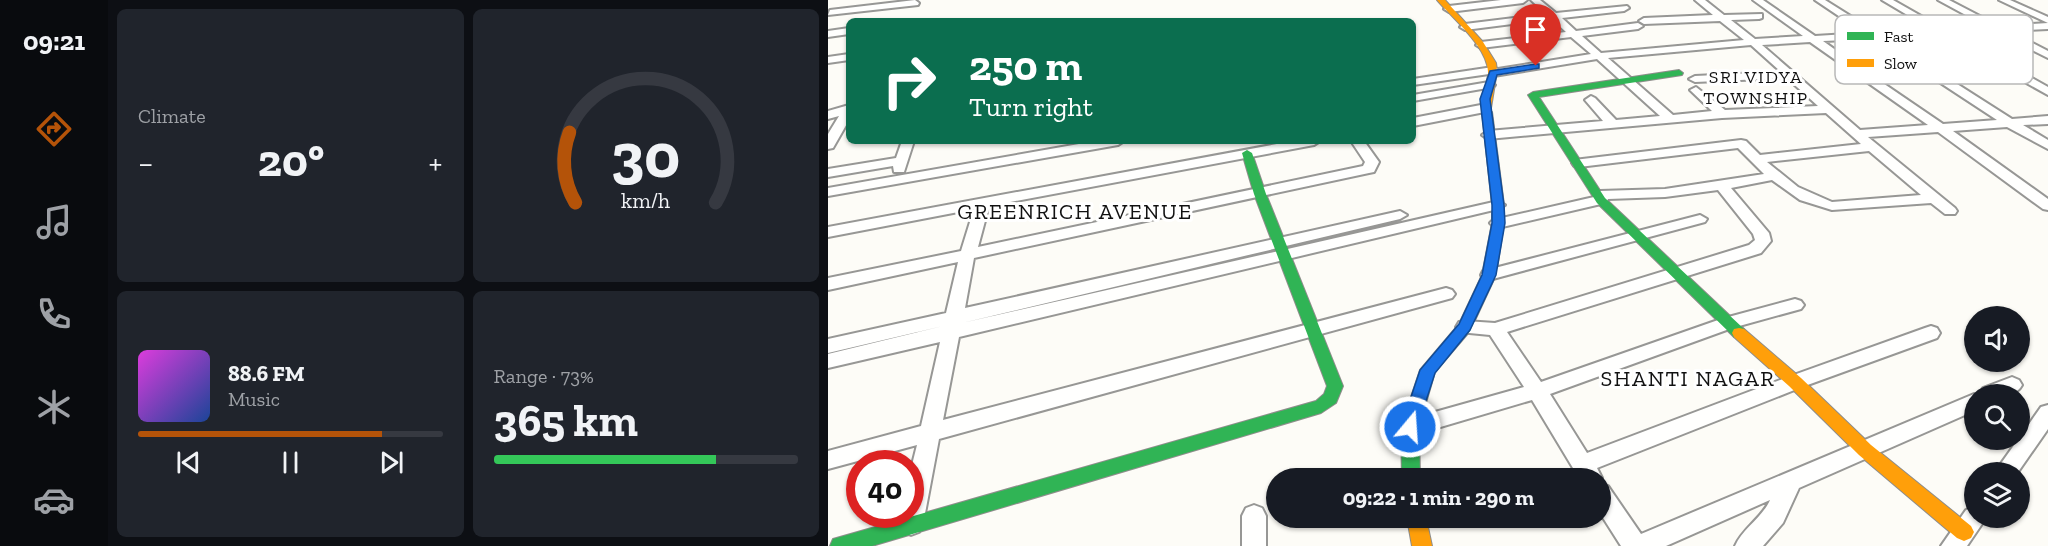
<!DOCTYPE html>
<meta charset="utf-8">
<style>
:root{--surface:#171b24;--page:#20242c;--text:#f1f3f6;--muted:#9ea1a6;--line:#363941;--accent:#b45309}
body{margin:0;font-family:"Zilla Slab",serif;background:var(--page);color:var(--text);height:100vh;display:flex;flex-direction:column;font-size:22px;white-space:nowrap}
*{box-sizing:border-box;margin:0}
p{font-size:20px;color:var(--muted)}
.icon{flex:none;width:33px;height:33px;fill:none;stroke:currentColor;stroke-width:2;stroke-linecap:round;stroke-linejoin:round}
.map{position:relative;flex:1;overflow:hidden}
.side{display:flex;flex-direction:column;gap:9px;padding:9px;background:#0d0f14;width:720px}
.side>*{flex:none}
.banner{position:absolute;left:18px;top:18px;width:570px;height:126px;border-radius:9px;box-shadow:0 2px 4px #0004;background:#0b6e4f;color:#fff;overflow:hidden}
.tools{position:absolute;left:1136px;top:306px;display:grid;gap:12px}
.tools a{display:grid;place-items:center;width:66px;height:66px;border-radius:50%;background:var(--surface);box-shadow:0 2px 4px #0004;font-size:30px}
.speed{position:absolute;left:18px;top:450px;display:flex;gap:12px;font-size:30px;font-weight:700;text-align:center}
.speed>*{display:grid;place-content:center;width:78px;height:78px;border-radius:50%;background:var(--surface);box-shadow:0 2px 4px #0004;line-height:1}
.speed .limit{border:9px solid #d22;background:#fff;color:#111}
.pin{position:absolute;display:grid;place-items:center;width:51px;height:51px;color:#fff;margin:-62px -26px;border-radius:50% 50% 50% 0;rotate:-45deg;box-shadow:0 0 6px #0007}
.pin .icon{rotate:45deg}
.me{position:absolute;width:66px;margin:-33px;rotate:18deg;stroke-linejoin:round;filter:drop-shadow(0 0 4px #0008)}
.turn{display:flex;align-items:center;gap:21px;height:126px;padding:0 24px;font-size:27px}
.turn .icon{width:78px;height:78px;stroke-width:2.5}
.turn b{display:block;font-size:42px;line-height:51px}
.big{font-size:45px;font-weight:700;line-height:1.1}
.side .card{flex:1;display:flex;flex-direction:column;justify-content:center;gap:9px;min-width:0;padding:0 21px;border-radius:9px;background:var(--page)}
.side .dial{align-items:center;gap:0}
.dial svg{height:156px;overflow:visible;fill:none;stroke:var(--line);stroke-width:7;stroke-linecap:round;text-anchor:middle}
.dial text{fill:var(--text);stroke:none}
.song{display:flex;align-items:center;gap:18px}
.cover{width:72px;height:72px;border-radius:9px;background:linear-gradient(135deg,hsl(300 70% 55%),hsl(220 70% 35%))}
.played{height:6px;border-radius:3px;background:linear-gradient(90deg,var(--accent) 80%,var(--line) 80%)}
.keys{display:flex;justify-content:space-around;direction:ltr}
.heat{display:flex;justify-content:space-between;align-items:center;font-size:33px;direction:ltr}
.charge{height:9px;border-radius:4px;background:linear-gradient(90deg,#34c759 73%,var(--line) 0)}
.side .tiles{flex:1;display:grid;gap:9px;grid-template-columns:repeat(2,1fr)}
.trip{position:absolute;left:438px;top:468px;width:345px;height:60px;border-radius:30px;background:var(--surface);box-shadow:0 2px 4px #0004;font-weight:700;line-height:60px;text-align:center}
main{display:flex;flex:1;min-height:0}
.menu{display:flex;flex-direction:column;width:108px;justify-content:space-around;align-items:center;background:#090b0e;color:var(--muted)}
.menu .icon{width:42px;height:42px}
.menu .active{color:var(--accent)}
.menu b{font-size:27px;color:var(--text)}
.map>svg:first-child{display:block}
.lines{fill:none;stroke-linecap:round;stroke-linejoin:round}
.street-casing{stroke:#979795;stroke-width:4}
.fast-casing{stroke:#8e8d8b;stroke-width:2}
.slow-casing{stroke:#8e8d8b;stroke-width:2}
.street{fill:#fffffe;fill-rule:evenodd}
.fast{fill:#30b455;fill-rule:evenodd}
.slow{fill:#ff9f0a;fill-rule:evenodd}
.route{fill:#1a73e8;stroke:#114b97;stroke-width:1.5}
.labels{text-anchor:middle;stroke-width:6;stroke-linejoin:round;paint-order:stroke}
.far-neighbourhood-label{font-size:18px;letter-spacing:1.5px;fill:#111;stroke:#fff}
.neighbourhood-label{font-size:22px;letter-spacing:1.5px;fill:#111;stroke:#fff}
.key{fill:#fff;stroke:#b8b8b8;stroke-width:1.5}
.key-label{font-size:16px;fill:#111}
</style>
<main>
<nav class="menu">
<b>09:21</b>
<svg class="icon active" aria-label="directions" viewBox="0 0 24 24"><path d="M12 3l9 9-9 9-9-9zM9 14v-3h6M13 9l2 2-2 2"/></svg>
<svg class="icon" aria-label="music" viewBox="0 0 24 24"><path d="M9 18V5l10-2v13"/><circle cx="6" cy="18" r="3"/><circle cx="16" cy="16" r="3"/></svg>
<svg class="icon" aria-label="phone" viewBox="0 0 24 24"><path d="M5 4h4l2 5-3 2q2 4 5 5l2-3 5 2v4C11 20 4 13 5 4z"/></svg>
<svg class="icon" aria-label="climate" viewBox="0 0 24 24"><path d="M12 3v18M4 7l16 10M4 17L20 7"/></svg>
<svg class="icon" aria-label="car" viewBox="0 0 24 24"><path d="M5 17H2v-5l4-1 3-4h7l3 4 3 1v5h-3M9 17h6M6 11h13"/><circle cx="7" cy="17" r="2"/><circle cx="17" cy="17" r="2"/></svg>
</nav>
<section class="side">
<div class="tiles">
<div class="card"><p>Climate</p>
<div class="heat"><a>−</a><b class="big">20°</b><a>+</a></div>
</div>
<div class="card dial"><svg viewBox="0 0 100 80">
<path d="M14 69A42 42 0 1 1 86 69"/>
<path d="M14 69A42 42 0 0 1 11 33" stroke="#b45309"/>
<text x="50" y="56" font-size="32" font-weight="700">30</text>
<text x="50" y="72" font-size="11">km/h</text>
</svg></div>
<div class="card">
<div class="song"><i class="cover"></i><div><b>88.6 FM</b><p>Music</p></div></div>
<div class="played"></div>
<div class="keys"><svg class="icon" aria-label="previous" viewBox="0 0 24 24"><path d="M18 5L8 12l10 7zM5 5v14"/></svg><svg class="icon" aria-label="pause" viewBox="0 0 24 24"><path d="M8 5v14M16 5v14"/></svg><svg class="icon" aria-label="next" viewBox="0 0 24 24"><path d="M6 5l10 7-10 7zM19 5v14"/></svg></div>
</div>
<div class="card"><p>Range · 73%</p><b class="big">365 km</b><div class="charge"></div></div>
</div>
</section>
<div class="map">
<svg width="1220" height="546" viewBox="0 0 1220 546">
<rect width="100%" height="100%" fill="#fdfcf7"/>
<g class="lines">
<defs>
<path id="street" d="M87 0 91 3 90 5 0 15 2 10Z
M673 0H699L695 3 621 12 616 9 621 6Z
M703 0H712L728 13 799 6 801 8 796 11 734 18 748 31 810 23 815 26 810 29 754 36 773 53 916 40 892 21 816 24 811 21 816 18 885 15 867 0H877L896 15 934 14V18L931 19 903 20 927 39 975 36 925 0H935L987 36 1036 33 987 0H997L1048 32 1103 29 1054 0H1065L1116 29 1158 26 1110 0H1121L1171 26 1220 23V29L1181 31 1220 51V58L1168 32 1125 34 1220 87V95L1112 35 1057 38 1184 119 1220 116V124L1195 125 1220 140V149L1179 127 1125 131 1220 199V210L1215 209 1110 132 1040 137 1127 208 1129 211 1127 214H1117L1103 203 1004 210 972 200 944 180 903 188 941 233 943 241 933 253 679 332 713 382 893 319 967 299 973 301 976 305 973 309 904 328 722 394 759 453 960 377 1097 328 1103 326 1109 328 1112 333 1109 338 974 387 769 468 774 478 772 481V478H751L704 400 582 436 575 433 572 427 575 421 696 387 662 335 631 332 628 327 631 322 637 321 667 323 921 245 927 240 925 234 890 190 837 197 780 199 778 203 773 204 670 228 665 226 662 223 665 220 766 197 767 192 772 191 837 189 936 174 910 148 751 167 746 166 744 163 746 160 913 140 918 141 932 155 1033 144 998 113 894 118 660 139 654 135 660 131 775 121 757 100 763 96 767 98 788 120 832 116 769 59 666 76 661 74 585 85V79L665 67 670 69 763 54 743 37 653 48 648 45 653 42 738 32 724 19 637 30 632 27 637 24 718 14ZM1044 39 1067 53 1016 56 995 41ZM982 42 1100 125 1032 130 934 45ZM923 45 953 72 867 76 861 79 867 82 959 78 990 106 897 110 868 87 862 90 884 111 845 115 780 58ZM1076 59 1169 120 1115 124 1024 62ZM1041 151 1093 195 1004 202 970 187 939 162Z
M1171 0H1182L1220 17V23Z
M21 28V34L0 37V31Z
M21 54V60L0 63V57Z
M661 82 667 85 665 87 585 101V95Z
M658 104 662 105V111L585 126V118Z
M21 105V120L5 148 0 149V134L11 116 0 119V111Z
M74 141H86L76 172H66L65 166 0 177V169L68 158Z
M268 141H296L290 145 0 196V188Z
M465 141H492L486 145 161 206 150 247 535 166 537 162 523 141H536L551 162 546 172 541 173 146 258 137 308 572 211 579 215 572 219 134 323 670 201 677 205 670 209 131 337 115 420 618 288 624 290 627 294 624 298 111 439 95 524 91 532 83 535 75 532 71 524 73 514H82V473L89 445 0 469V451L93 426 112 342 0 368V354L115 326 0 353V339L118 313 130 262 0 290V278L133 251 146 209 0 237V227Z
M872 215 879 219 877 222 661 280 655 279 653 275 655 271Z
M1184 377 1191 380 1194 385C1187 399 1166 394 1152 394L1155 388Z
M1146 394V411L971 488 955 523 935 546H907C915 528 934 518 942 500L838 546H793L772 513V483L780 486 813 534Z
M1220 405V429L1190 472H1167L1213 407Z
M426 505 434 508 438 516V546H414V516L418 508Z
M1146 507V518H1158L1139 546H1113L1138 510Z"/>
<path id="fast" d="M851 70 855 73 854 75 711 97 777 198 916 329 918 333 916 337H906L769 203 700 95 705 92Z
M659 109 664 112 676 205V223L668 275 642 331 607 372 591 427 592 478H574L573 427 592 370 631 324 654 275 664 223V205L654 112Z
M419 150 424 153 438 194 515 386 508 403 493 413 44 546H2L5 539 488 401 496 394 499 386 426 194 414 153Z"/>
<path id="slow" d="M609 0H617L655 42 668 63 669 71 662 114H656C650 99 660 87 660 73 661 48 624 18 609 0Z
M911 328 916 329 973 378 1043 445 1143 526 1146 532 1143 538 1136 541 1129 538 1031 455 961 386 906 337 904 333 906 329Z
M579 518H598L604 546H584Z"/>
</defs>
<!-- street casing -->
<use href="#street" class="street-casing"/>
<!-- fast casing -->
<use href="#fast" class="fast-casing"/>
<!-- slow casing -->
<use href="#slow" class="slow-casing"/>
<!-- street -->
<use href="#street" class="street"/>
<!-- fast -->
<use href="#fast" class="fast"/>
<!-- slow -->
<use href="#slow" class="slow"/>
</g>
<!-- route -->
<path class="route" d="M708 64H711V68L669 75 662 99 676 205 677 223 668 275 642 330 607 373 588 432 582 434 575 432 573 427 592 370 631 324 654 275 664 223V205L652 99 662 71Z"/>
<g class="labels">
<!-- far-neighbourhood labels -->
<g class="far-neighbourhood-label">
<text x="928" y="83">SRI VIDYA<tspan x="928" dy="21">TOWNSHIP</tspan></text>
</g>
<!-- neighbourhood labels -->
<g class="neighbourhood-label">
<text x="247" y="219">GREENRICH AVENUE</text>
<text x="860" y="386">SHANTI NAGAR</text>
</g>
</g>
<!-- legend -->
<rect x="1007" y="15" width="198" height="69" rx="9" class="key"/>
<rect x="1019" y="32" width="27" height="8" fill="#30b455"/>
<rect x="1019" y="59" width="27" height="8" fill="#ff9f0a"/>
<g class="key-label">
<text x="1056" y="42">Fast</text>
<text x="1056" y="69">Slow</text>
</g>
</svg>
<div class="tools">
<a><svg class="icon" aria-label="sound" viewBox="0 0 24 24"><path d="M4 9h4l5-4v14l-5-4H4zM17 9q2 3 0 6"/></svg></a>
<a><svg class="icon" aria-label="search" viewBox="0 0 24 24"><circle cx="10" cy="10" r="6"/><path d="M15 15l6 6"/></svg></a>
<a><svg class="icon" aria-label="layers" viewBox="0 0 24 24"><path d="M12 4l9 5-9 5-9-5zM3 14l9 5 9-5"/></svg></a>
</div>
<div class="speed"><div class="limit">40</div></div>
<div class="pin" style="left:708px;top:66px;background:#d93025"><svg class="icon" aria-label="arrive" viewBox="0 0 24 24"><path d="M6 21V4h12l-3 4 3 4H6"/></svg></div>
<svg class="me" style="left:582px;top:427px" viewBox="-20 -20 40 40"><circle r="17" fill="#1a73e8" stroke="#fff" stroke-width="3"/><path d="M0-11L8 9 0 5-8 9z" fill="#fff"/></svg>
<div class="trip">09:22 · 1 min · 290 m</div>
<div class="banner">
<div class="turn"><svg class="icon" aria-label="right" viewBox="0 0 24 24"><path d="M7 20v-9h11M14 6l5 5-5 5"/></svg><div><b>250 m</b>Turn right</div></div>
</div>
</div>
</main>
